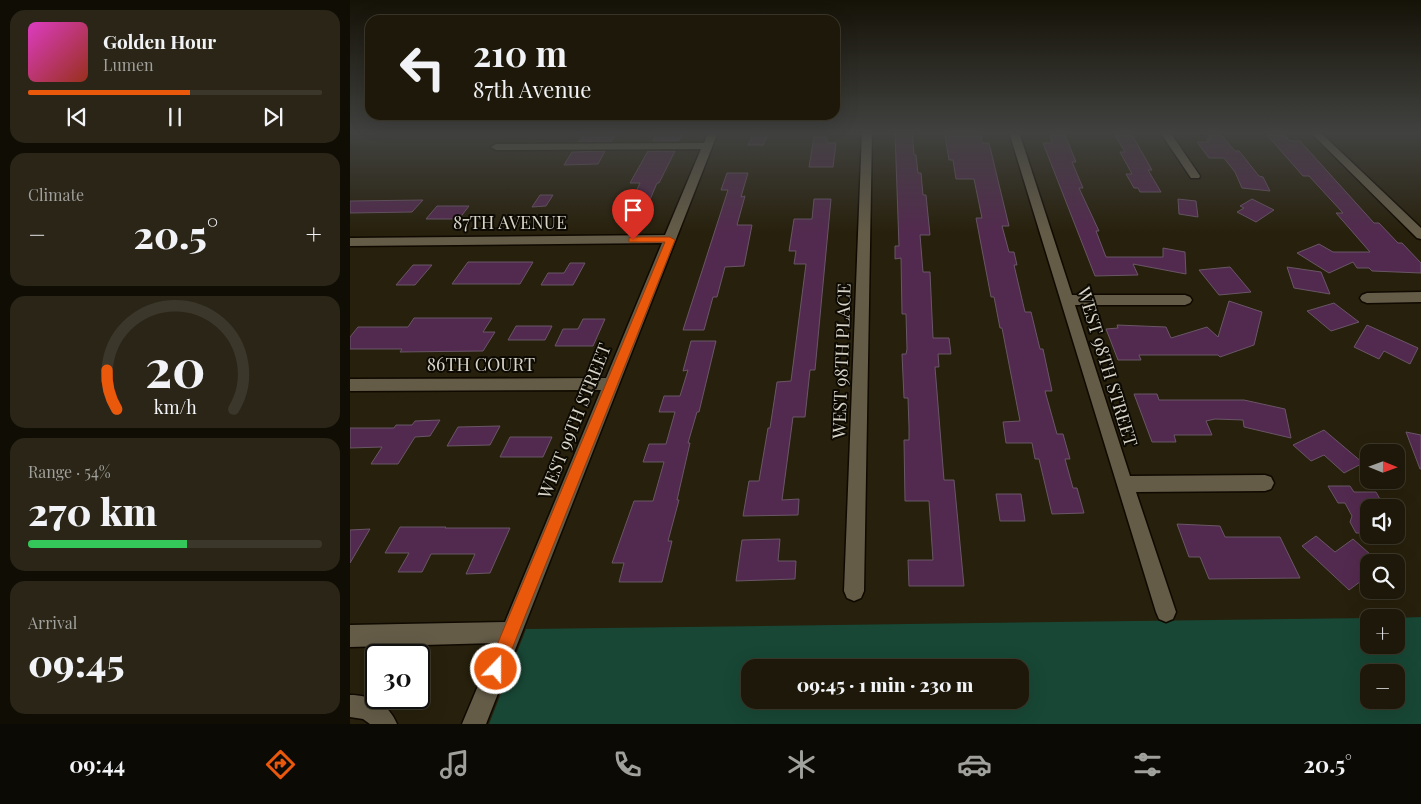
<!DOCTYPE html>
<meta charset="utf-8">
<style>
:root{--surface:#1d1809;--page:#2a2517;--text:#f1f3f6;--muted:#a0a09c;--line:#3b372a;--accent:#ea580c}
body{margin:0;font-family:"Playfair Display",serif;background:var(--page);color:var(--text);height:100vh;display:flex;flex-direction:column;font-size:19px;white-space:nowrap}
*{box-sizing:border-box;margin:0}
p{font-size:16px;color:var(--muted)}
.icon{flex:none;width:28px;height:28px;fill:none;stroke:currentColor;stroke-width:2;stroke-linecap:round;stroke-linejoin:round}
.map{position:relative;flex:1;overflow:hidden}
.details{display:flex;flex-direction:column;gap:10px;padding:10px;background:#100d05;width:350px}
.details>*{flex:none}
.banner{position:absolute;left:15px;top:15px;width:475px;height:105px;border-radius:15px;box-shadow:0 5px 20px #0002,0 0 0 1px var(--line);background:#1d1809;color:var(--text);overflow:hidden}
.needle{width:32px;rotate:91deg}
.fabs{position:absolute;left:1010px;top:444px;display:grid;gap:10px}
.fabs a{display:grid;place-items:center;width:45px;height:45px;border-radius:10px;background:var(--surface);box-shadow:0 5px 20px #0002,0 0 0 1px var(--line);font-size:25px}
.speed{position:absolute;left:15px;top:644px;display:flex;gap:10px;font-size:25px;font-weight:700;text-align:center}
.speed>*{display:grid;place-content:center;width:65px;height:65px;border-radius:50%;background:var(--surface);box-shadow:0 5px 20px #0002,0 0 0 1px var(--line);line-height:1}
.speed .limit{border:2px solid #111;border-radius:8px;background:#fff;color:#111}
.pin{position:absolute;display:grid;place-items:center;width:42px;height:42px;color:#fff;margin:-51px -21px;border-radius:50% 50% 50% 0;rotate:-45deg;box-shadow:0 0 5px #0007}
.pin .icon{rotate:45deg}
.me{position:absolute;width:55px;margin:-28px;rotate:22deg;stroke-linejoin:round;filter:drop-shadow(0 0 4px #0008)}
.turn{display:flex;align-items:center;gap:18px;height:105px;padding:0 25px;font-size:22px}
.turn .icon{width:65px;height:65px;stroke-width:2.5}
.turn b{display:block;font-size:35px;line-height:42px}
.big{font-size:38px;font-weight:800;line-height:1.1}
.details .tile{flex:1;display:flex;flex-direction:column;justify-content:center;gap:8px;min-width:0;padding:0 18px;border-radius:15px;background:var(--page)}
.details .dial{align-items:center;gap:0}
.dial svg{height:130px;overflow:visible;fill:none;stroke:var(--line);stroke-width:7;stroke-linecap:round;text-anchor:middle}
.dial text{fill:var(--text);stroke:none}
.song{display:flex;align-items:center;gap:15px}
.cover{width:60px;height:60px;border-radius:8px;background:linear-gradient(135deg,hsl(310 70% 55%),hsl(10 70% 35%))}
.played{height:5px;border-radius:2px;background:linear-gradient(90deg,var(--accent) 55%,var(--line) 55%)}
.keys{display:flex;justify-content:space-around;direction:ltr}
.heat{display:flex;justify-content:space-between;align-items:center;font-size:28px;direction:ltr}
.charge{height:8px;border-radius:4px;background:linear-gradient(90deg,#34c759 54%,var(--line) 0)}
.trip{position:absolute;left:391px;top:659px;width:288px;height:50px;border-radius:15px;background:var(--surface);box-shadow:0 5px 20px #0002,0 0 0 1px var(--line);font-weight:800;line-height:50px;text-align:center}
.menu{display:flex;height:80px;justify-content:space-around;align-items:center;background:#0c0a04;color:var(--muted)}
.menu .icon{width:35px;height:35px}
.menu .selected{color:var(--accent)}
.menu b{font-size:22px;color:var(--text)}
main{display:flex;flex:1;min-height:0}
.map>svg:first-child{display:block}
.green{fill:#184735;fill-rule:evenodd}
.building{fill:#532a4f;stroke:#695666}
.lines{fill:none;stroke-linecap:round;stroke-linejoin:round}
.minor-casing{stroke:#0f0900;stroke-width:3}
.minor{fill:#645c47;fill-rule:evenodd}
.route{fill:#ea580c;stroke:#983908}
.labels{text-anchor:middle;stroke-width:4;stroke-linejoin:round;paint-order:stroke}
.street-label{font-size:18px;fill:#d9d5c9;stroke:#0d0a04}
</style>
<main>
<section class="details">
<div class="tile">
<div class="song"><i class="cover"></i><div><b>Golden Hour</b><p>Lumen</p></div></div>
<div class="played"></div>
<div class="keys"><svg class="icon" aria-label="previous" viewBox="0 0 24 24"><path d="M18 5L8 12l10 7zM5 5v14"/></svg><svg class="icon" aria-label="pause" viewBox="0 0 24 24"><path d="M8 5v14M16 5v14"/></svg><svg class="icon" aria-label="next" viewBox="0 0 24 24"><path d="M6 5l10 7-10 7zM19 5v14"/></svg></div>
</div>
<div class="tile"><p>Climate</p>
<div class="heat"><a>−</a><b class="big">20.5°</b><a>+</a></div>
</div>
<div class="tile dial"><svg viewBox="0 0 100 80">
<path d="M14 69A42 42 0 1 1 86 69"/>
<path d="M14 69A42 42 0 0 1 8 45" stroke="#ea580c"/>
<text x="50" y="56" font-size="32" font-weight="700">20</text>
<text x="50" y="72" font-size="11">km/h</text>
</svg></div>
<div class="tile"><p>Range · 54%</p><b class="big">270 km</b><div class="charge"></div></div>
<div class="tile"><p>Arrival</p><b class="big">09:45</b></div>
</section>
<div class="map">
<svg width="1071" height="724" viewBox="0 0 1071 724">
<rect width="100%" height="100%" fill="#27200c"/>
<!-- green -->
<path class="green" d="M1071 617V724H139L176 629 1019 618V645H1046V618ZM400 668H670V700H400ZM1019 672H1046V700H1019Z"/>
<!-- building -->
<path class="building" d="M236 132H267L261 142H229Z
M307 132H333L329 141H303Z
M404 132H419L413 145H398Z
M545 132H562L564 155H566L568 173H571L573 195H576L580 235H570L573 272H580L583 338H599L601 354H588L589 367H585L594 480H604L614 586H559L558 560H583L579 501H555L554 440H559V427L558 398H554L552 354H556L557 349 556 314H552L551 258 545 259V246H549Z
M933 134 940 141H950L1024 223H1029L1048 243H1052L1071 263V273L1022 271 1019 268H1007L1003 262 979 273 947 253 969 244 983 252H1020L986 213H993L959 176H953L917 135Z
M700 135H715L726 162H722L733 188H729L749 231H746L756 257H813V248L835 252 836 274 783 264 788 275 745 276 693 143H702Z
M765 135H782L802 170H798L811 192H790L788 188H784L776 174H782L770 152H775Z
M857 135H871L885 151H889L909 176 913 177 920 191 892 188 885 172 874 158H859L847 142H859L857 139H861Z
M595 136H631L632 143H639L659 226H652L659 252H664L667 265H664L675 312H681L690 349H693L702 391H695L707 434H713L720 459H715L723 488H727L734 513 702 514 689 459H685L682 443H656L653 422 670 421 652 328H650L644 297H641L626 218H632L624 179H606L603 160H599Z
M464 137H477V143H486L483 167H459Z
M255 151 248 164 214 165 222 152Z
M298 151H325L309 183H307L291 221H272L290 183H280Z
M377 173H398L391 197 395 196 387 225H402L394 266 375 267 367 297H363L354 330H333L378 190H371Z
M190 195H203L196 206 182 207Z
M464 199H481L465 370H460L455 417H443L432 500 449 499 448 515 393 516 399 481H409L418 428H420L427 382 441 381 456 264H444L446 251H439L444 219H462Z
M828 199 846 201 848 217 829 214Z
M902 199 924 210 906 222 887 212 894 208 890 206Z
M73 200 62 212 0 213V201Z
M87 206H119L109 219H76Z
M118 262H183L170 284H102Z
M220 263H235L223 285H191L198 273H214Z
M63 265H82L65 285H46Z
M880 267 901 292 869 295 849 270Z
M937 267 971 272 980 294 944 288Z
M879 301 912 312 904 345 870 357 868 355H789L791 360H768L756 329 768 328 767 325 816 327 821 338 857 327 868 337Z
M984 303 1009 322 981 331 957 311Z
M64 318H142L133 332H145L133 351 50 352 52 349H0V337L8 327H58Z
M233 319H255L243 346H205L213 329H228Z
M1017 325 1068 348 1060 364 1034 351 1029 359 1004 347Z
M166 326H202L195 340H158Z
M341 341H366L349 412H347L338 443H340L327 500H329L318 541H322L312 582H269L274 563H262L284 501H303L314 462H293L299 444H316L325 412H309L314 396H330L338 370 333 371Z
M784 394H807L809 400H894L935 409 941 438 894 427 893 420 865 419 856 421 862 435H824L826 442H802Z
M90 420 80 436 65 437 48 464H21L32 447 0 448V428H44L46 425H62L65 421Z
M150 426 140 445 97 446 108 427Z
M974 430 1013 463 994 473 974 455 961 461 943 445Z
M1056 432 1071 435V469H1070Z
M160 437H202L193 457H150Z
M978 486H1000L1004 492H1026L1035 508H1019V533H1006L1000 522 1002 516 995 503H988Z
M646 494H671L675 521H650Z
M827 524 870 526 875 537H930L950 578 859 579 850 557H839Z
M50 527H96L95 528H160L140 573 116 574 125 554H81L72 572H48L59 553H35Z
M20 529 0 563V530Z
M966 536 985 552 1003 539 1029 562H1019V575L999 590 952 546Z
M430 539 428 561H446L445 579 386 581 392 540Z"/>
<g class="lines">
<defs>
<path id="minor" d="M358 132H368L136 724H112L146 643 0 647V625L155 622 251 390 0 391V379L256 378 312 243 0 246V238L315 235 351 149 146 150 141 147 146 144 354 143Z
M512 132H522L514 591 511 598 504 601 497 598 494 591Z
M659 132H669L722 295H835L840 297 842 300 840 303 835 305H725L780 476 915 475 921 477 924 483 921 489 915 491 786 492 826 612 823 619 816 622 809 619 806 612Z
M810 132H820L850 176 849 178H841Z
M960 132H970L1071 228V239L1067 238Z
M1071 292V302L1017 303 1012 301 1010 298 1012 295 1017 293Z
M0 695C21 695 39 704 47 724H20L13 719 0 717Z"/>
</defs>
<!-- minor casing -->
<use href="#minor" class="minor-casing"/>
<!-- minor -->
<use href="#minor" class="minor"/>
</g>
<!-- sky -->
<linearGradient id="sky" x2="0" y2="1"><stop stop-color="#151207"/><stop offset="0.57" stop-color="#414240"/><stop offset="1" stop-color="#414240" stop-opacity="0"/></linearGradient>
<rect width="1071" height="233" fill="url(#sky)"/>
<!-- route -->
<path class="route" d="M283 237H320L325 240 154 669 151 675 146 677 140 675 137 669 315 242H279V238Z"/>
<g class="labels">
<!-- street labels -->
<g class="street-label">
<text x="160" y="229">87TH AVENUE</text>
<text transform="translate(492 361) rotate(-88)" y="6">WEST 98TH PLACE</text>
<text x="131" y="371">86TH COURT</text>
<text transform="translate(757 367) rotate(73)" y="6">WEST 98TH STREET</text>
<text transform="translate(225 421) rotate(-68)" y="6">WEST 99TH STREET</text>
</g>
</g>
</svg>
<div class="fabs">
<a><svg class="needle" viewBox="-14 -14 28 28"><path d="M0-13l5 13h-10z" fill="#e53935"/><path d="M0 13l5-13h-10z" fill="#a0a09c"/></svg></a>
<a><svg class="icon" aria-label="sound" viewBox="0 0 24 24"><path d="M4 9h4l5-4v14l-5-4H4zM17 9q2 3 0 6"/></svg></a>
<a><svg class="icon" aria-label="search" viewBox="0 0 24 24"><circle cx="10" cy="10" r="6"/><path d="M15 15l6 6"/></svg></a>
<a>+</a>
<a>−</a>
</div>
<div class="speed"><div class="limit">30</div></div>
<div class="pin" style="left:283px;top:240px;background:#d93025"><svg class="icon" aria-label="arrive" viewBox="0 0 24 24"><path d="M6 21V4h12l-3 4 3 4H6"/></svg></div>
<svg class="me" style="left:146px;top:669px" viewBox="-20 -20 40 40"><circle r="17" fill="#ea580c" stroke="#fff" stroke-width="3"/><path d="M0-11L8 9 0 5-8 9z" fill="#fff"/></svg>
<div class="trip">09:45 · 1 min · 230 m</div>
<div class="banner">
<div class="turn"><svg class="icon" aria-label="left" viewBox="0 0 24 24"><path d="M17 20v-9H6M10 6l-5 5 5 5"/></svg><div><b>210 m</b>87th Avenue</div></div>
</div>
</div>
</main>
<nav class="menu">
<b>09:44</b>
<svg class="icon selected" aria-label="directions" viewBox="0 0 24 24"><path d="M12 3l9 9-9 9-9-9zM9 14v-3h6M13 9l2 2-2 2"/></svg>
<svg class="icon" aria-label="music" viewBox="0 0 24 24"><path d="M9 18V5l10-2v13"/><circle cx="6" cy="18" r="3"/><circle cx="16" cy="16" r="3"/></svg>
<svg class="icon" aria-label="phone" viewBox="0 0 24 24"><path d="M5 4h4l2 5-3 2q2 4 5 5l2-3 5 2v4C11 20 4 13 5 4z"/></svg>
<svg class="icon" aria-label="climate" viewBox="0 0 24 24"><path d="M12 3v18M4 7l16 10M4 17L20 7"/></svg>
<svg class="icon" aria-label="car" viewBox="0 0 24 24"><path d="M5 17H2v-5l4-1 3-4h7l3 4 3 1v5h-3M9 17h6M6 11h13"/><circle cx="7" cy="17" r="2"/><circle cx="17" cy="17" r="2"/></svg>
<svg class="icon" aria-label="filters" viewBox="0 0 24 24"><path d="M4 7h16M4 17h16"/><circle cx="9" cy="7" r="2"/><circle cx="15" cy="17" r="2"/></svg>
<b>20.5°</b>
</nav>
